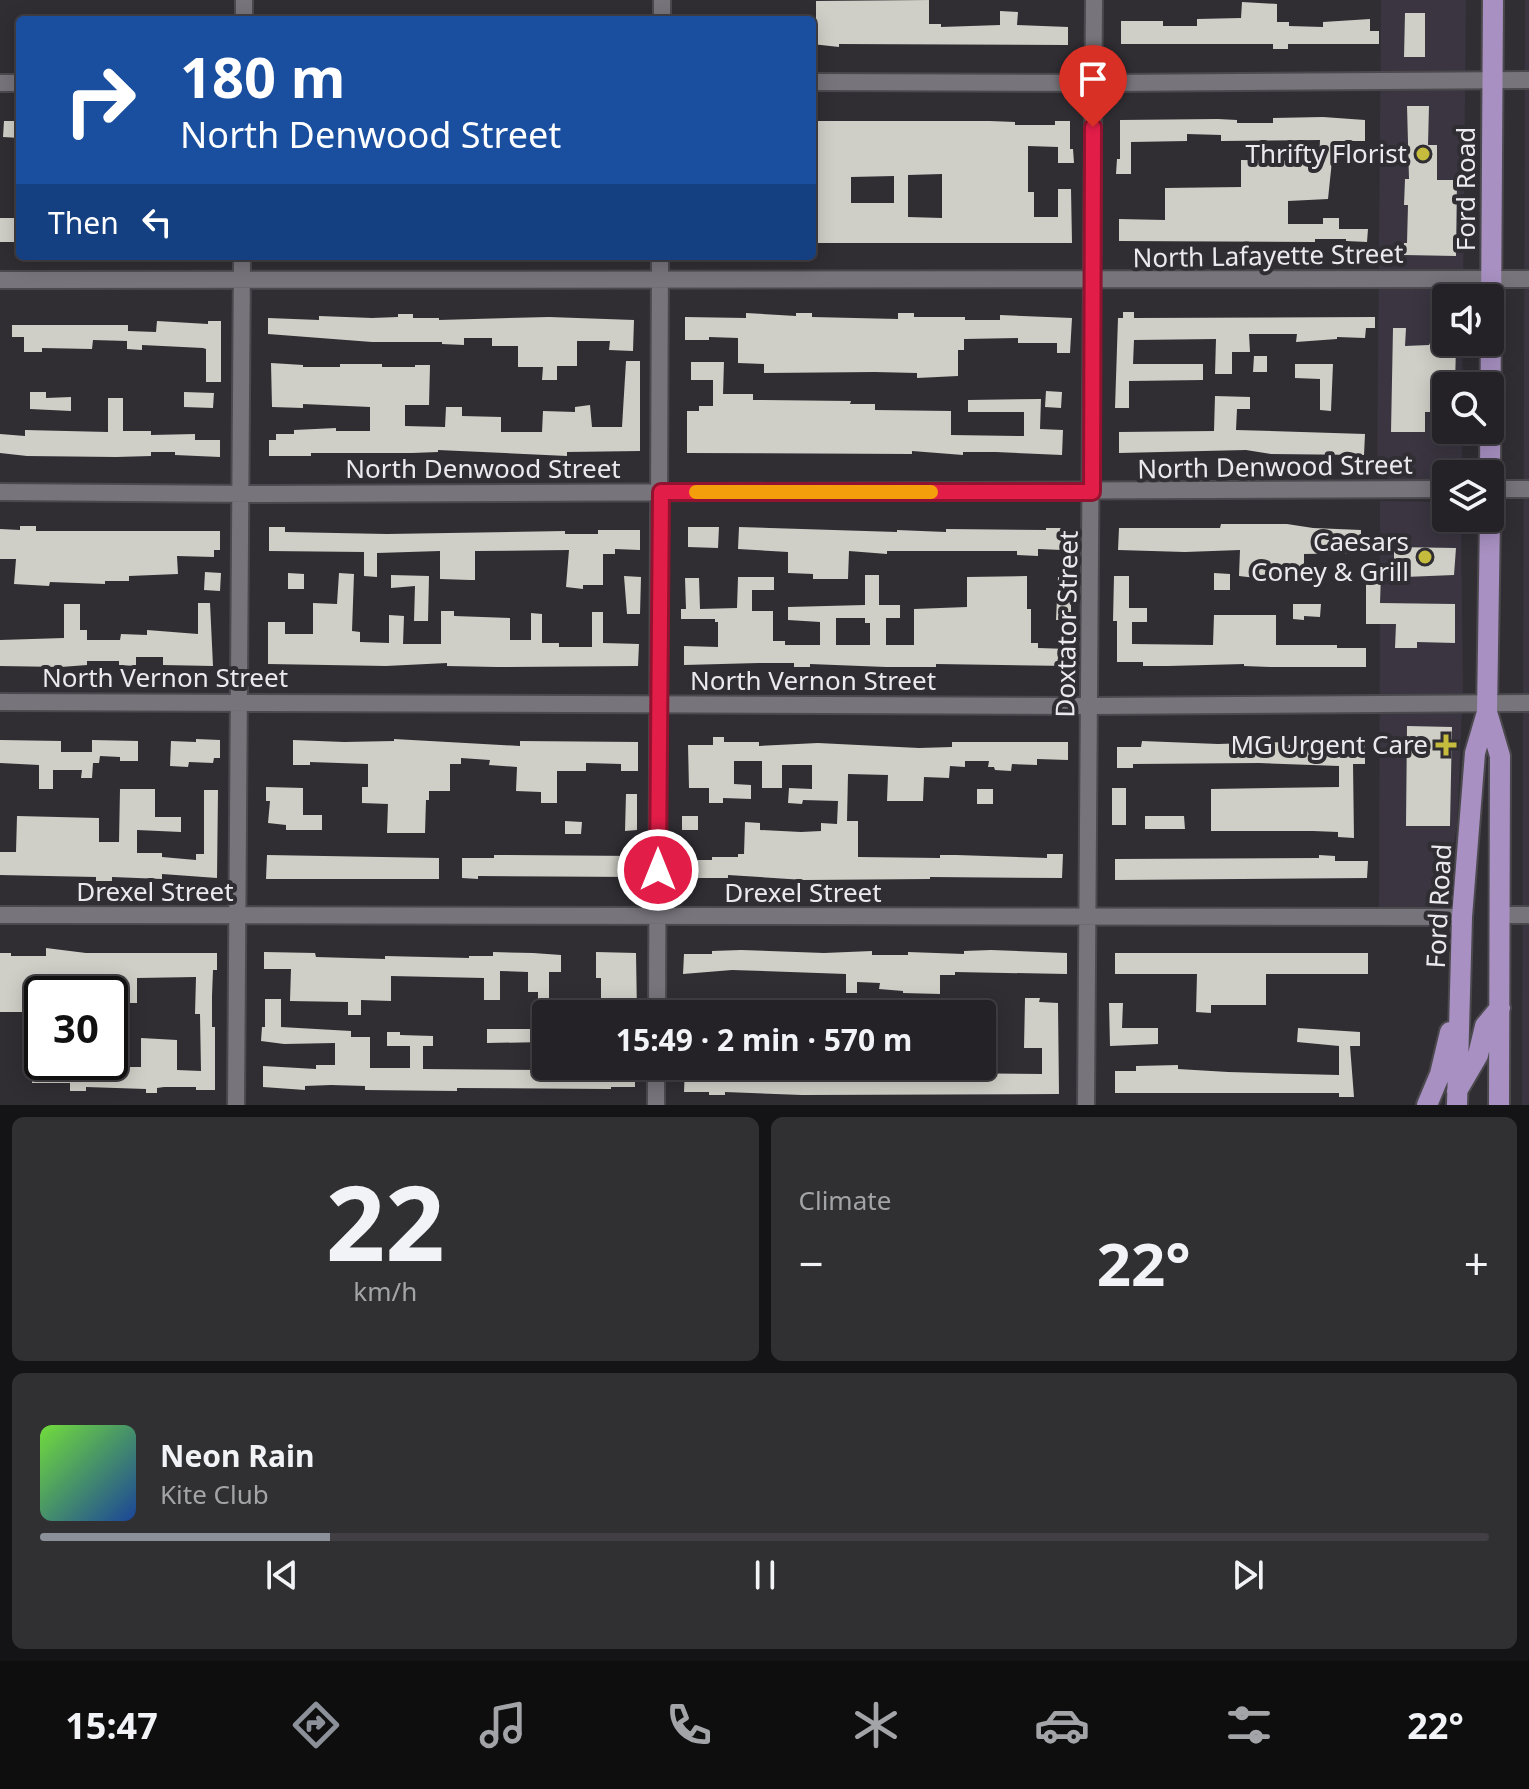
<!DOCTYPE html>
<meta charset="utf-8">
<style>
:root{--surface:#242226;--page:#302f32;--text:#f1f3f6;--muted:#a3a4a7;--line:#413f43;--accent:#8c9099}
body{margin:0;font-family:"Noto Sans",sans-serif;background:var(--page);color:var(--text);height:100vh;display:flex;flex-direction:column;font-size:30px;white-space:nowrap}
*{box-sizing:border-box;margin:0}
p{font-size:26px;color:var(--muted)}
.icon{flex:none;width:44px;height:44px;fill:none;stroke:currentColor;stroke-width:2;stroke-linecap:round;stroke-linejoin:round}
.map{position:relative;height:1105px;overflow:hidden}
.side{display:flex;flex-direction:column;gap:12px;padding:12px;background:#141315;flex:1}
.side>*{flex:none}
.guide{position:absolute;left:16px;top:16px;width:800px;height:244px;border-radius:8px;box-shadow:0 4px 20px #0003,0 0 0 2px var(--line);background:#1a4fa0;color:#fff;overflow:hidden}
.controls{position:absolute;left:1432px;top:284px;display:grid;gap:16px}
.controls a{display:grid;place-items:center;width:72px;height:72px;border-radius:8px;background:var(--surface);box-shadow:0 4px 20px #0003,0 0 0 2px var(--line);font-size:40px}
.speed{position:absolute;left:24px;top:976px;display:flex;gap:16px;font-size:40px;font-weight:700;text-align:center}
.speed>*{display:grid;place-content:center;width:104px;height:104px;border-radius:50%;background:var(--surface);box-shadow:0 4px 20px #0003,0 0 0 2px var(--line);line-height:1}
.speed .limit{border:4px solid #111;border-radius:12px;background:#fff;color:#111}
.pin{position:absolute;display:grid;place-items:center;width:68px;height:68px;color:#fff;margin:-82px -34px;border-radius:50% 50% 50% 0;rotate:-45deg;box-shadow:0 0 8px #0007}
.pin .icon{rotate:45deg}
.me{position:absolute;width:88px;margin:-44px;rotate:0deg;stroke-linejoin:round;filter:drop-shadow(0 0 6px #0008)}
.turn{display:flex;align-items:center;gap:28px;height:168px;padding:0 32px;font-size:36px}
.turn .icon{width:104px;height:104px;stroke-width:2.5}
.turn b{display:block;font-size:56px;line-height:68px}
.then{display:flex;align-items:center;height:76px;padding:0 32px;background:#0003;gap:16px;font-size:30px}
.big{font-size:60px;font-weight:700;line-height:1.1}
.side .tile{flex:1;display:flex;flex-direction:column;justify-content:center;gap:12px;min-width:0;padding:0 28px;border-radius:12px;background:var(--page)}
.side .dial{align-items:center;gap:0}
.dial b{font-size:104px;line-height:1}
.song{display:flex;align-items:center;gap:24px}
.cover{width:96px;height:96px;border-radius:12px;background:linear-gradient(135deg,hsl(100 70% 55%),hsl(220 70% 35%))}
.played{height:8px;border-radius:4px;background:linear-gradient(90deg,var(--accent) 20%,var(--line) 20%)}
.keys{display:flex;justify-content:space-around;direction:ltr}
.heat{display:flex;justify-content:space-between;align-items:center;font-size:44px;direction:ltr}
.side .tiles{flex:1;display:grid;gap:12px;grid-template-columns:1fr 1fr}
.tile:last-child{grid-column:span 2}
.trip{position:absolute;left:532px;top:1000px;width:464px;height:80px;border-radius:8px;background:var(--surface);box-shadow:0 4px 20px #0003,0 0 0 2px var(--line);font-weight:700;line-height:80px;text-align:center}
.tabs{display:flex;height:128px;justify-content:space-around;align-items:center;background:#0e0e0f;color:var(--muted)}
.tabs .icon{width:56px;height:56px}
.tabs .selected{color:var(--accent)}
.tabs b{font-size:36px;color:var(--text)}
.map>svg:first-child{display:block}
.built{fill:#3a3540}
.building{fill:#cfcfc7;fill-rule:evenodd}
.lines{fill:none;stroke-linecap:round;stroke-linejoin:round}
.minor-casing{stroke:#4b494d;stroke-width:20}
.major-casing{stroke:#4b494d;stroke-width:24}
.minor{stroke:#77747b;stroke-width:16}
.major{stroke:#a891c2;stroke-width:20}
.route-casing{stroke:#92132f;stroke-width:20}
.route{stroke:#e11d48;stroke-width:14}
.slow{stroke:#f59e0b;stroke-width:14}
.poi-dot{fill:#c5bc3d;stroke:#302e33;stroke-width:3}
.labels{text-anchor:middle;stroke-width:8;stroke-linejoin:round;paint-order:stroke}
.poi-label{font-size:26px;fill:#ebe9ed;stroke:#302e33;text-anchor:end}
.street-label{font-size:26px;fill:#ebe9ed;stroke:#302e33}
</style>
<div class="map">
<svg width="1529" height="1105" viewBox="0 0 1529 1105">
<rect width="100%" height="100%" fill="#302e33"/>
<!-- built -->
<path class="built" d="M1381 0H1466L1463 298H1446V342H1463L1462 386H1446V430H1462V473L1446 474V482H1399L1377 475Z
M1525 0H1529V1105H1522Z
M1380 501 1446 502V518H1461L1463 688 1457 826 1444 898 1432 908H1379Z"/>
<!-- building -->
<path class="building" d="M929 0V24H941V27L1000 25V11L1018 12 1017 25 1068 27V45L839 44V47L812 44V21H816V1Z
M1242 2 1277 4V22H1289V26L1323 27V22L1370 19V31H1379V44H1288V49H1273V44H1121V21H1163V26H1197V19L1241 18Z
M1405 13H1425V57H1404Z
M1407 106H1429L1428 145H1437V180H1457L1456 256 1404 255V243H1407L1408 205H1404L1405 179H1409Z
M1323 117 1365 120V141H1339V151H1333L1328 199 1288 201V224H1323V218H1339V229H1368L1367 242 1346 241V239H1315V242L1119 241V219L1165 220V188L1241 187V160L1319 161 1320 140 1221 141V135L1187 134V141L1131 142V174H1116L1117 159H1120V120L1218 119 1237 120V123H1273V118Z
M4 121H20V138L3 137Z
M812 121H990L1015 122V125H1055V121H1070V149H1073L1074 163H1058V147L1028 146V192H1034V217H1058V189H1071L1072 243H812L816 190 815 143H812ZM942 174V218L908 217V175ZM894 176V203H851V177Z
M0 218H17L16 242H0Z
M1123 312H1134V318L1375 317V328H1366L1365 338 1337 337V339L1296 342 1297 334H1249L1250 352H1232V374H1215L1216 339 1134 340 1133 364H1203V380L1129 381V408H1115L1118 318H1123Z
M746 313 796 316V313H812V317L898 319V313H914V317H965V320H1000V315L1072 318 1070 353H1057V343H1018V338L964 339V350H958V376L917 378V373L875 372 764 373V364L738 363V338L709 337V340H685V317L746 318Z
M398 314H413V318H439V320L549 317 634 320 633 351 609 350 610 341H577V366H557V380H542L543 367H518V346H492V338H464V345L442 344V342H372L268 334V318L319 320V316L372 318 398 317Z
M157 321 208 324V321H221V382H206V349L203 348 142 345V350L127 349V341L93 340 92 349 42 348V352H24V337H12V325H128V331L156 332Z
M1393 328H1406L1405 346 1429 345 1430 343 1456 346 1455 386H1446V412H1425V432H1391Z
M1254 356H1267V372H1253Z
M626 361H640V451L567 452V456L438 450V452L412 453H311V456H269V440H276V434H294V430L336 428V431H370V407L303 404V408L272 407 271 363 303 365V367H340V364H382V367H415V365H430L429 405H405V426L445 427 446 407H462V416L501 417V432H542L543 411 575 412V407L590 405 592 427H622Z
M691 362H724L723 394H753V400L851 401 850 404H875V410L951 411V435L1024 436V412H968V400L1041 399 1040 429 1063 430 1062 455 996 452H963V455L912 451V454L687 453V411H699V406H713V380H691Z
M1295 364H1333L1331 411 1320 410V379L1295 378Z
M1046 391 1062 392 1061 408 1045 407Z
M30 392H46V398L71 397V411L30 409Z
M184 392 214 393 213 408 184 407Z
M1215 396 1250 397V409H1237L1236 430 1365 434 1364 455 1271 454 1246 450 1119 453V432L1214 431Z
M108 398H123V431H151V435L195 434V440H220V457L175 455V452H151V456L116 457 27 456 0 453V434L25 436V430L108 432Z
M1221 524H1287L1313 528 1361 530V553L1304 554V579H1265L1239 576 1240 550 1185 552 1118 550 1119 528H1220Z
M20 526H36V531H220V550H214V557L177 556 178 574 129 576V581H105V584L50 582 49 586 14 584 16 559H0V529L20 530Z
M269 527H285V532L387 534 565 531V534H598V530H640V550L615 549V554H603V585H583V589L566 587 569 550 475 551V580H470L440 579V551L377 553V577L364 576V552L269 551Z
M688 527H719L718 548 688 547Z
M739 527 897 532V530L946 532V529L1046 530V528H1062V550L1038 549V556L1017 555V551H887V554L849 551 848 579H813V574L788 573V552L738 549Z
M1394 547 1456 548 1454 575 1405 577V567H1394Z
M205 572 221 573 220 591 204 590Z
M288 573 304 574V589H288Z
M339 573 354 574 352 631 360 632V642L389 643V615L404 616 403 644H441V611H454V616L510 618V640H531V613L542 614V643H559V647H592V612H603V643L639 644 638 666 497 667 447 666V663L386 666 268 664V622H285V634H313V603L337 604Z
M1214 573 1230 574V590H1214Z
M1366 574H1381L1380 603 1455 604V643L1417 642V648H1395L1396 624H1366Z
M391 575 429 576 428 621H414L415 586 391 588Z
M865 575H879V605H900V618H886V645H914V609L967 607V577L1027 576V609H1031V643H1038V648L1069 649V666L936 664V667H886L810 664V667H794V663H759L684 665V646L718 647V622H715V619H681V609H686L685 578H699L700 609 737 608 738 577H774V590H752V611H773V641H785V645H820V622L788 620V607L865 605ZM836 618H865V623H870V645H836Z
M624 576 641 577 640 614H627Z
M1114 576H1129V608H1147V622H1132V644L1213 645 1214 615H1276V645H1337V648H1366V667H1270L1244 666V664L1168 666H1143V662H1117V621H1113Z
M1058 577H1071V620H1056Z
M198 603H210L213 666 163 665V657H136V666L119 665V661H87V665L61 667 0 666V640L64 638V604H80V630H87V640H120L121 634 147 635V630L198 634Z
M1293 604H1321L1320 617 1304 616V620L1293 619Z
M1407 726 1452 727 1450 826H1406Z
M713 737H724V742H759V746L818 743 919 748 952 747V742H1068V760L1037 759V765L1012 764 1011 771 995 770 994 767H988L989 761H965V767L950 766 949 778 924 777 923 801H887L888 775 848 774 847 821H858V857L940 858V855H956L1047 858V854H1063L1062 878 930 877V879L804 880 728 875V878H684V860H712V857H738V854H744L745 822 760 823V830L801 832 821 831V823L837 824 838 801 803 800 802 804 788 803 789 788 812 789V765H782V788H762V761H734V784L751 785V799L723 798V803H709V788H689L688 745H713Z
M196 739 220 740V758H214L213 763 189 762 188 767 170 766 171 741 196 742Z
M394 739 520 746V741L638 742V771H621V764L586 763V771H557V803H541V792L516 791 517 767 489 765 490 760 461 758V764H450V791H429V800H426L425 833H387L388 804 362 803V787H368V764L310 762V765H293V740L344 742 394 741Z
M0 740 61 741V752H92V740L138 741V761H120V757L100 756 99 763H93L92 778H81L82 770H53V789H39V765L0 763Z
M1142 741 1218 744 1284 742V745L1365 743V764H1353L1354 838 1338 837V832L1313 831H1211V789L1339 787V766L1259 763 1133 764V768H1117V747H1141Z
M266 787 303 788V815H322V830H286V825L268 823 270 801H266Z
M1112 788H1126V825H1112Z
M120 789H155V817H181V832L137 830V853H162V857L196 860V854H204V790H218L217 878 162 874V879L112 877V881H96V877L0 875V852H16L17 816 99 818V842H119Z
M977 789H993V804H977Z
M626 794H637V830L625 831Z
M682 816H698V830H682Z
M1145 816H1184L1185 829H1145Z
M565 821 582 822 581 834H565Z
M267 855 439 858V879H266Z
M494 855 637 856V877L478 876V879L462 878V858H494Z
M1319 855 1335 856V861H1368L1367 878 1115 880V859L1319 858Z
M46 948 86 953H217V970H213L212 996V1027H215V1090H196V1087H164L157 1088V1093H146V1089L86 1087V1091H70V1083H32V1067H141V1038L177 1040V1070L201 1071 200 1014H195L196 977 137 978V1003H114V976H86V987H42V1012H0V953H11V956H46Z
M741 950 824 953 872 951V955H908V952L964 954V951L991 950 1067 953V974L955 972V975H940V994L903 993V991L879 989 880 983 857 982V993H846V974L732 970 683 974 684 954H712V951Z
M264 952 315 953 316 957 385 959V956L469 958V956H493V952L533 953 561 955V972H549V999H538V992H528V972L500 971V1000H484V978L391 976V1001L361 1000V1015H348V1002L290 1001 291 969H264Z
M596 952 636 953 637 1014H578V1000H601V978H596Z
M1115 953H1368V974H1266V1005H1211V1013L1196 1012 1197 974H1115Z
M1025 998H1040L1039 1002 1058 1003 1059 1094 802 1095 725 1092V1095H709V1092H684L685 1066H701V1074H735V1071L1042 1074V1048H1024Z
M265 999H281V1027L351 1031V1037H370V1068H410V1046H387V1032H400V1035L433 1036V1046H423V1069L543 1070 568 1069V1067H584V1070H620V1067H635V1087H611V1089L457 1088V1091L365 1090V1086L331 1085 305 1086V1090L263 1087V1066L316 1069V1065H335V1043L284 1044 261 1041 262 1027H265Z
M1109 1003H1123L1122 1028H1158V1044L1110 1046Z
M115 1028H130V1043L115 1042Z
M1298 1028 1360 1032V1046H1350L1354 1097H1339V1093H1115V1071H1136V1066L1178 1065V1069L1228 1072 1339 1075V1046L1297 1042Z
M487 1029H546V1042L487 1043Z"/>
<g class="lines">
<defs>
<path id="minor" d="M244 20V0
M662 20V0
M812 82 1112 83 1529 80
M0 83H20
M0 280 1529 279
M1490 489H1529
M0 492 259 494 1446 489
M0 702 1090 706 1529 703
M0 915 1462 917
M1500 915H1529
M657 1014 660 256
M236 1105 242 256
M656 1105V1066
M1086 1105 1094 0"/>
<path id="major" d="M1490 474 1493 0
M1490 477V497
M1487 712 1500 756 1499 1105
M1457 1091 1478 1055 1485 1026 1500 1008
M1427 1105 1440 1074 1450 1032
M1457 1105 1462 917 1475 753 1487 712 1490 518"/>
</defs>
<!-- minor casing -->
<use href="#minor" class="minor-casing"/>
<!-- major casing -->
<use href="#major" class="major-casing"/>
<!-- minor -->
<use href="#minor" class="minor"/>
<!-- major -->
<use href="#major" class="major"/>
</g>
<g class="lines">
<defs>
<path id="route" d="M658 870 661 492H1092L1093 127"/>
</defs>
<!-- route casing -->
<use href="#route" class="route-casing"/>
<!-- route -->
<use href="#route" class="route"/>
<!-- slow -->
<path class="slow" d="M696 492H931"/>
</g>
<!-- markers -->
<g class="poi-dot">
<circle cx="1423" cy="154" r="8"/>
<circle cx="1425" cy="557" r="8"/>
<path d="M1442 733h8v8h8v8h-8v8h-8v-8h-8v-8h8z"/>
</g>
<g class="labels">
<!-- poi labels -->
<g class="poi-label">
<text x="1407" y="163">Thrifty Florist</text>
<text x="1409" y="551">Caesars<tspan x="1409" dy="30">Coney &amp; Grill</tspan></text>
<text x="1428" y="754">MG Urgent Care</text>
</g>
<!-- street labels -->
<g class="street-label">
<text transform="translate(1466 189) rotate(-90)" y="9">Ford Road</text>
<text transform="translate(1268 256) rotate(-1)" y="9">North Lafayette Street</text>
<text transform="translate(1275 467) rotate(-1)" y="9">North Denwood Street</text>
<text x="483" y="478">North Denwood Street</text>
<text transform="translate(1067 624) rotate(-89)" y="9">Doxtator Street</text>
<text x="165" y="687">North Vernon Street</text>
<text x="813" y="690">North Vernon Street</text>
<text x="155" y="901">Drexel Street</text>
<text x="803" y="902">Drexel Street</text>
<text transform="translate(1439 906) rotate(-87)" y="9">Ford Road</text>
</g>
</g>
</svg>
<div class="controls">
<a><svg class="icon" aria-label="sound" viewBox="0 0 24 24"><path d="M4 9h4l5-4v14l-5-4H4zM17 9q2 3 0 6"/></svg></a>
<a><svg class="icon" aria-label="search" viewBox="0 0 24 24"><circle cx="10" cy="10" r="6"/><path d="M15 15l6 6"/></svg></a>
<a><svg class="icon" aria-label="layers" viewBox="0 0 24 24"><path d="M12 4l9 5-9 5-9-5zM3 14l9 5 9-5"/></svg></a>
</div>
<div class="speed"><div class="limit">30</div></div>
<div class="pin" style="left:1093px;top:127px;background:#d93025"><svg class="icon" aria-label="arrive" viewBox="0 0 24 24"><path d="M6 21V4h12l-3 4 3 4H6"/></svg></div>
<svg class="me" style="left:658px;top:870px" viewBox="-20 -20 40 40"><circle r="17" fill="#e11d48" stroke="#fff" stroke-width="3"/><path d="M0-11L8 9 0 5-8 9z" fill="#fff"/></svg>
<div class="trip">15:49 · 2 min · 570 m</div>
<div class="guide">
<div class="turn"><svg class="icon" aria-label="right" viewBox="0 0 24 24"><path d="M7 20v-9h11M14 6l5 5-5 5"/></svg><div><b>180 m</b>North Denwood Street</div></div>
<div class="then">Then<svg class="icon" aria-label="left" viewBox="0 0 24 24"><path d="M17 20v-9H6M10 6l-5 5 5 5"/></svg></div>
</div>
</div>
<section class="side">
<div class="tiles">
<div class="tile dial"><b>22</b><p>km/h</p></div>
<div class="tile"><p>Climate</p>
<div class="heat"><a>−</a><b class="big">22°</b><a>+</a></div>
</div>
<div class="tile">
<div class="song"><i class="cover"></i><div><b>Neon Rain</b><p>Kite Club</p></div></div>
<div class="played"></div>
<div class="keys"><svg class="icon" aria-label="previous" viewBox="0 0 24 24"><path d="M18 5L8 12l10 7zM5 5v14"/></svg><svg class="icon" aria-label="pause" viewBox="0 0 24 24"><path d="M8 5v14M16 5v14"/></svg><svg class="icon" aria-label="next" viewBox="0 0 24 24"><path d="M6 5l10 7-10 7zM19 5v14"/></svg></div>
</div>
</div>
</section>
<nav class="tabs">
<b>15:47</b>
<svg class="icon selected" aria-label="directions" viewBox="0 0 24 24"><path d="M12 3l9 9-9 9-9-9zM9 14v-3h6M13 9l2 2-2 2"/></svg>
<svg class="icon" aria-label="music" viewBox="0 0 24 24"><path d="M9 18V5l10-2v13"/><circle cx="6" cy="18" r="3"/><circle cx="16" cy="16" r="3"/></svg>
<svg class="icon" aria-label="phone" viewBox="0 0 24 24"><path d="M5 4h4l2 5-3 2q2 4 5 5l2-3 5 2v4C11 20 4 13 5 4z"/></svg>
<svg class="icon" aria-label="climate" viewBox="0 0 24 24"><path d="M12 3v18M4 7l16 10M4 17L20 7"/></svg>
<svg class="icon" aria-label="car" viewBox="0 0 24 24"><path d="M5 17H2v-5l4-1 3-4h7l3 4 3 1v5h-3M9 17h6M6 11h13"/><circle cx="7" cy="17" r="2"/><circle cx="17" cy="17" r="2"/></svg>
<svg class="icon" aria-label="filters" viewBox="0 0 24 24"><path d="M4 7h16M4 17h16"/><circle cx="9" cy="7" r="2"/><circle cx="15" cy="17" r="2"/></svg>
<b>22°</b>
</nav>
